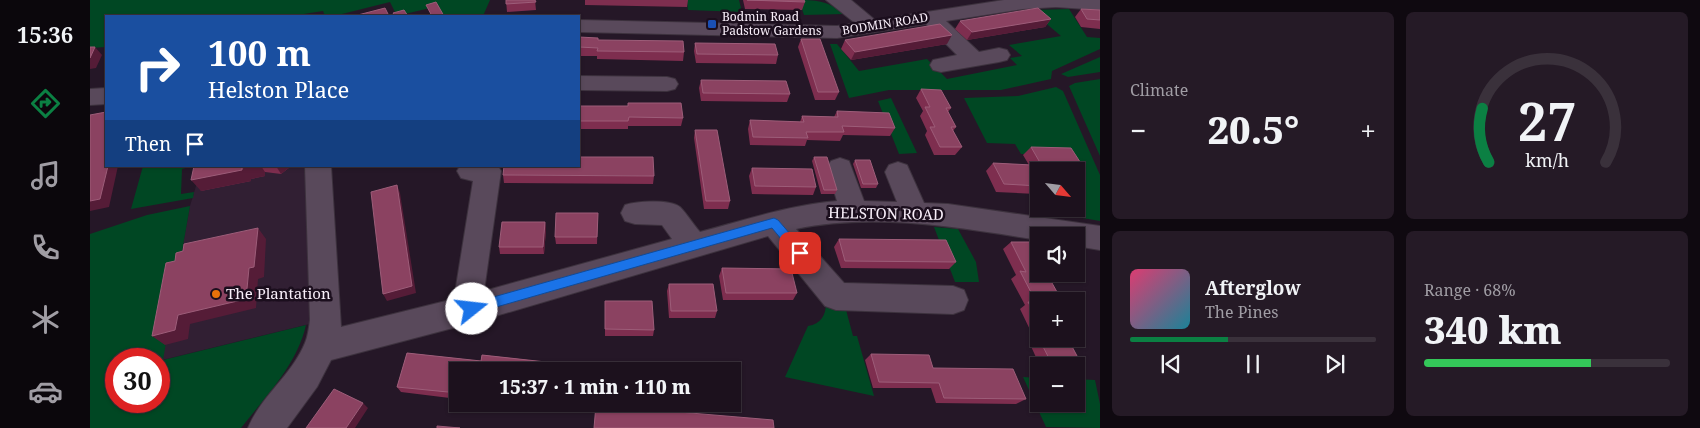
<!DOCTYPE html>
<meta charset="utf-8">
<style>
:root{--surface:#1c111d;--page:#251a26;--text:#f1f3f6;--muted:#a09da4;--line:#3a313b;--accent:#0b8043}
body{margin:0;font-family:"Noto Serif",serif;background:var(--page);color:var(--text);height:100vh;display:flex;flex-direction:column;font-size:19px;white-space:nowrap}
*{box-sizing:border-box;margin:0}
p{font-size:16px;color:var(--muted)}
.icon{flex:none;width:28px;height:28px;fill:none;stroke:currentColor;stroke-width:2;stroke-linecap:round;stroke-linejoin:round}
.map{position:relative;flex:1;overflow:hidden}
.panel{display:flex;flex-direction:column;gap:12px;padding:12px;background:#0f0910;width:600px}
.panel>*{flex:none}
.guide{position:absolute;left:15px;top:15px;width:475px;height:152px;border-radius:0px;box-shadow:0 1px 4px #0004,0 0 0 1px var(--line);background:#1a4fa0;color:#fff;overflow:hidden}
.needle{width:32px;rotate:118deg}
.controls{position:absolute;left:940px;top:162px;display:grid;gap:10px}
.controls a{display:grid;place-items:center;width:55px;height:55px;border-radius:0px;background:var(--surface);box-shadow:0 1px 4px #0004,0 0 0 1px var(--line);font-size:25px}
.speed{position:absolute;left:15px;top:348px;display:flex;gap:10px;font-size:25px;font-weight:700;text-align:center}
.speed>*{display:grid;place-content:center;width:65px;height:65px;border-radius:50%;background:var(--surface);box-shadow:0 1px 4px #0004,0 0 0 1px var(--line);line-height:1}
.speed .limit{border:8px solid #d22;background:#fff;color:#111}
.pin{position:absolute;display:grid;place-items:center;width:42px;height:42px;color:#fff;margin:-21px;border-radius:10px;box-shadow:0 2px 8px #0006}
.me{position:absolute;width:55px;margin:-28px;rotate:74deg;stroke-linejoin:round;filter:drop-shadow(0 0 4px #0008)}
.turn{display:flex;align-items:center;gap:18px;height:105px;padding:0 20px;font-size:22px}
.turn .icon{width:65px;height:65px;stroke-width:2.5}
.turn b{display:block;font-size:35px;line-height:42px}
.then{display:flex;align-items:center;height:48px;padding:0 20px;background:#0003;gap:10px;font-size:19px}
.big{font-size:38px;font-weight:800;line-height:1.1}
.panel .card{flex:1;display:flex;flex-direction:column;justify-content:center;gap:8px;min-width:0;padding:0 18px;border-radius:8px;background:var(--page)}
.panel .dial{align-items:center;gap:0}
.dial svg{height:130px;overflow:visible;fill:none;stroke:var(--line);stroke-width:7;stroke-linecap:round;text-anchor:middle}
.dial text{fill:var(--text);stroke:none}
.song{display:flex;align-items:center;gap:15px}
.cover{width:60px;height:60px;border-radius:8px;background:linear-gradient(135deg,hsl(340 70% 55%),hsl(190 70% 35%))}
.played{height:5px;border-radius:2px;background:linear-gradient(90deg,var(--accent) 40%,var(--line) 40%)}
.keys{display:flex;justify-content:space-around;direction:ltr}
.heat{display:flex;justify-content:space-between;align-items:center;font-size:28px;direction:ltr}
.charge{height:8px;border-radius:4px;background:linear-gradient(90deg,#34c759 68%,var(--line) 0)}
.panel .tiles{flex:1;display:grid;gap:12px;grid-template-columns:repeat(2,1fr)}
.trip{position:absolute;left:359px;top:362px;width:292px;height:50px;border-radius:0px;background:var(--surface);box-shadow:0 1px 4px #0004,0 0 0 1px var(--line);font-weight:800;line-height:50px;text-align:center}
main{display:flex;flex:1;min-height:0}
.dock{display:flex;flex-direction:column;width:90px;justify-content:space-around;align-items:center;background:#0b070c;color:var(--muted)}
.dock .icon{width:35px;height:35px}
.dock .selected{color:var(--accent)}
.dock b{font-size:22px;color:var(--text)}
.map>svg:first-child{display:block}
.built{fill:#311f33}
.green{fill:#004723;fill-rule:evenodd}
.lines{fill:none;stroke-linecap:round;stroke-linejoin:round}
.minor-casing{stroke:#3d323e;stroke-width:2}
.minor{fill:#59495b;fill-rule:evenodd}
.wall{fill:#7e2e4f}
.shaded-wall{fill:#551c37}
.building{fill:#8b4261;stroke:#9d5d79}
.route{fill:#1a73e8;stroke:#114b97}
.transit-dot{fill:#1a4fb4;stroke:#1b0e1d;stroke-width:2}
.food-dot{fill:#e8710a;stroke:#1b0e1d;stroke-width:2}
.labels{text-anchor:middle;stroke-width:5;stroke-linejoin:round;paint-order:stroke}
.far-poi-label{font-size:12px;fill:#f9effa;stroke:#1b0e1d;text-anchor:start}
.far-street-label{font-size:12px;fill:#f9effa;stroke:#1b0e1d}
.street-label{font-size:15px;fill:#f9effa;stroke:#1b0e1d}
.poi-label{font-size:15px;fill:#f9effa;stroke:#1b0e1d;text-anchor:start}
</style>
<main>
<nav class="dock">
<b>15:36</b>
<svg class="icon selected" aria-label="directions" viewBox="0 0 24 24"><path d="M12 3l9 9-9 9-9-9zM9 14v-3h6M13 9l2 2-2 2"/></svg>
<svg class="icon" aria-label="music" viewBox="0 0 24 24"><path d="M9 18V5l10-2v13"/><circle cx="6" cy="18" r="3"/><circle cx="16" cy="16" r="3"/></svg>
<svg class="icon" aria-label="phone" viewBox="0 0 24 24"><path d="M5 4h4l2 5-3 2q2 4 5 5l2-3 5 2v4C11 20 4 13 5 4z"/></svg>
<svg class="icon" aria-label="climate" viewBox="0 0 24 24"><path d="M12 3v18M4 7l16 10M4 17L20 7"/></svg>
<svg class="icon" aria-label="car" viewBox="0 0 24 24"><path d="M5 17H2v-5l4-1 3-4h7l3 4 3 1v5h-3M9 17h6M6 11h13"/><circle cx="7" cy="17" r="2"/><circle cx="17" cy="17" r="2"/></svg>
</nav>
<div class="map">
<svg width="1010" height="428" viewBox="0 0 1010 428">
<rect width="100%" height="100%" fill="#251727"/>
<!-- built -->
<path class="built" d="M112 166H228L236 320 72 360 100 206Z"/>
<!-- green -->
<path class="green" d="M0 0H400L393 16H354L348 6 307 16 300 2 244 16H235L233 11 201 16H16V47L0 48Z
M597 0H649L652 12 598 10Z
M709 0C728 0 740 2 754 14L714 15Z
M979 9 997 37 1010 38V49L962 71 961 79 911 90H799L759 98 740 44H747L769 71 837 59 857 79 927 65 920 58 932 56 919 45 971 36 940 10Z
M1010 57V72L978 77 971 74Z
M1010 79V156L979 86 985 83Z
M966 87 973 91 1010 175V221L941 209 949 205V209H986V185L996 180 981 155 931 154 925 144 897 143 874 98 928 96Z
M801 98 827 153 809 154 788 101Z
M53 166H103L92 169 91 194 104 192 103 198 41 209Z
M100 206 73 360 216 325C207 365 176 396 151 428H0V234L57 215ZM26 359H69V401H26Z
M844 227 868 229 886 262 889 282H865Z
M736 303 755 306 763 336H767L784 396 695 377 718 326C731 324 736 315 736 303Z
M933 377 949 378V404H986V379L1005 380 1010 404V428L956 427Z"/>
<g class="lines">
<defs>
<path id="minor" d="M736 0H761L785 20 914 0H1010V10L966 7 933 9 856 21 889 52 909 48 917 50 920 55 917 60 909 62 851 72 843 70 840 65 843 60 867 55 836 24 747 38 489 32V20L747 26 765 23Z
M489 76 577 77 585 79 588 84 585 89 577 91 489 90Z
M16 88V104L0 105V89Z
M750 158 759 161 774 201 807 202 795 172 799 165 808 162 817 165 834 203 858 204 1010 226V250L986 246V236H949V240C870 228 786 212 706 229L754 283 863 286 874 290 878 300 874 310 863 314 746 310 735 306 678 236 382 323 241 360 227 387 197 428H158C171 396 202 375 215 343 218 336 219 327 220 320L215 166H241L251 327 364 299 383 181 371 178 367 171 370 166H408L411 171 394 291 582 239 572 225 545 224 535 221 531 213 535 205C547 201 580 199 590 207 597 214 603 224 610 232 655 220 700 205 747 201L737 168 741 161Z"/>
</defs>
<!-- minor casing -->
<use href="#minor" class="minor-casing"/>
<!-- minor -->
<use href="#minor" class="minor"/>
</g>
<!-- wall -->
<path class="wall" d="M416 0H445L446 10 417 12Z
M495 0H598L597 7 495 5Z
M653 0H714L715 2 712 10 655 9Z
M991 9 1010 10V29L991 27 985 17Z
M961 19 955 27 877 40 865 29 870 21Z
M489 37 594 52 593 61 507 59V56H489Z
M711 39 749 92 745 100H725L708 47Z
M755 40 857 44 761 60 751 49Z
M605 43 688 55 686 64 606 63 604 51Z
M611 80 700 94 697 102 611 101 609 88Z
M831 89 861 108 858 112 866 127 863 131 872 147 865 155H844L835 135 837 131 830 116 833 111 826 98Z
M538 103 593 118 591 126H538V129H489V106H538Z
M747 111 805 128 800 136 753 135 750 141 717 140 715 146 660 145 658 129 660 120 710 122 712 116 744 117Z
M605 130 640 201 638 209H614L604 138Z
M941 147 994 168 986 175V171H949V175H947L949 177V191L946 194 906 192 896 171 903 163 939 165 933 155Z
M724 157 747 190 745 194H731L722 161Z
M765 160 788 184 786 188H771L763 164Z
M104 166H200V167L191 174 175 172V176L161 179V181L111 191Z
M662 168 726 187 723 195 662 194 659 176Z
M413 175 564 176 563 184 414 183Z
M508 213 507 244H466L465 237Z
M455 222 456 230 454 254H410L409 247Z
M749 239 866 262 859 269 751 268 744 247Z
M921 242 949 274H961L958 276 949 301V339H979L978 340 995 371 986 375V366H950L939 342 944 338 930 309 935 305 921 279 926 275 913 249Z
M632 268 707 293 703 300H633L629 276Z
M579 284 627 311 625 318H579L577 291Z
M515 301 564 330 563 336H515Z
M317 353 391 361 392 355 465 363 466 369 465 371H368V399L311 392 307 387Z
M781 354 843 368 936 399 926 404 846 403 841 388H783L775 360Z"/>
<!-- shaded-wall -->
<path class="shaded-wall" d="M961 19 955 27 877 40 882 32Z
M862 35 857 44 761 60 765 52Z
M5 47 12 55 6 68 0 69V58Z
M18 166H28L19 207 0 211V201Z
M159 166H171L175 172V176L161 179V181L111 191 101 180Z
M186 166H200V167L191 174Z
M307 185 310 193 326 293 297 301 293 294Z
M455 222 456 230 454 254 453 247Z
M168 228 176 239 174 277 168 279 166 308 100 324 98 339 75 345 62 336 88 315 159 268Z
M273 403 278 408 265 428H256Z"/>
<!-- building -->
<path class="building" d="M416 0H445L446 2 416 4Z
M657 0H714L715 2Z
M346 2 354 16H342L336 5Z
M295 8 299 16H264Z
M948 8 961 19 882 32 870 21Z
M991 9 1010 10V20L997 19Z
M314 10 318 16H305L303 13Z
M850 24 862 35 765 52 755 40Z
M489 37 508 38V40L593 41 594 52 507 51 508 48 489 47Z
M711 39H730L749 92H728Z
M605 43 685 44 688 55 607 54Z
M0 47H5L0 58Z
M611 80 696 81 700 94 613 93Z
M831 89 851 90 861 108H856L866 127H861L872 147H850L840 127H845L835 107H840Z
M538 103H591L593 118 539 117 538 121H489V106H538Z
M747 111 799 113 805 128 752 126 754 132H716L718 138 663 137 660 120 714 122 712 116 748 117Z
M16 112V156L15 159H16V166H18L10 199 0 201V115Z
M605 130H627L640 201H616Z
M941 147 981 148 994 168 952 166Z
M489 157H563L564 176 413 175 414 166H489Z
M724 157H737L747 190H734Z
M765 160H780L788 184H773Z
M903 163 942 165 949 177V186L914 184Z
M104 166H159L152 168V170L101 180Z
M662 168 722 169 726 187 665 186Z
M307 185 322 286 293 294 281 192Z
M466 213H508L507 237H465Z
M412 222H455L453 247H409Z
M168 228 164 267 159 268 156 299 88 315 85 330 62 336 76 263 85 261 86 253 93 251 94 244Z
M749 239 856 240 866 262 755 261Z
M921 242H946L949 246V274H957L972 301H949V322L938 302H946L930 271 936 272Z
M632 268 701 269 707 293H636Z
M579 284H623L627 311H581Z
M515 301H562L564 330 515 329Z
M949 339H978L995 371H986V366H963Z
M317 353 391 361 392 355 465 363 463 371H368V393L307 387Z
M781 354 839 355 843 368 923 369 936 399 854 398 849 383 789 382Z
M244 389 273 403 256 428H216Z
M506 405 683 420 684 428H504Z
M347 426 370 428H347Z"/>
<!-- route -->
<path class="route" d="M684 218 688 220 714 250 716 253 714 257H706L682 228 382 314 378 313 376 309 378 305 382 303Z"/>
<!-- markers -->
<rect class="transit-dot" x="617" y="19" width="10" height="10" rx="2.5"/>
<circle class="food-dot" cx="126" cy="294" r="5"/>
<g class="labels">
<!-- far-poi labels -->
<g class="far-poi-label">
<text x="632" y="21">Bodmin Road<tspan x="632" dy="14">Padstow Gardens</tspan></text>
</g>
<!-- far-street labels -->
<g class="far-street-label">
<text transform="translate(795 24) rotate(-9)" y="4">BODMIN ROAD</text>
</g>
<!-- street labels -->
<g class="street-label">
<text transform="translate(796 214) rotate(1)" y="5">HELSTON ROAD</text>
</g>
<!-- poi labels -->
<g class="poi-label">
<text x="136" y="299">The Plantation</text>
</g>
</g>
</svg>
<div class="controls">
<a><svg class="needle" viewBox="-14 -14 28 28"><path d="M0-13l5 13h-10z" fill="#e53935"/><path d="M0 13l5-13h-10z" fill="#a09da4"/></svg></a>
<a><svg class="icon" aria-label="sound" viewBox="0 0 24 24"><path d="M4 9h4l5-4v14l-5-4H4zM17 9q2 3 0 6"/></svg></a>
<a>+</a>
<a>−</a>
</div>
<div class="speed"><div class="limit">30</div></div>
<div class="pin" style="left:710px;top:253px;background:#d93025"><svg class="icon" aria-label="arrive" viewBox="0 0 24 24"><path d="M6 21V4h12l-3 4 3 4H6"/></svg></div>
<svg class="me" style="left:382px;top:309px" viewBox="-20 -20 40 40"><circle r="19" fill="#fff"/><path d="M0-13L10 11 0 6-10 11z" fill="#1a73e8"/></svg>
<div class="trip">15:37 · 1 min · 110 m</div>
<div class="guide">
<div class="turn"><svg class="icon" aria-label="right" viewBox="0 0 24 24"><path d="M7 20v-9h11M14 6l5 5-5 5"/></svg><div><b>100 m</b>Helston Place</div></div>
<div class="then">Then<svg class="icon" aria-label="arrive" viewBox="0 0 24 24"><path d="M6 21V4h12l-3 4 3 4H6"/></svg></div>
</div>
</div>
<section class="panel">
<div class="tiles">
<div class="card"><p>Climate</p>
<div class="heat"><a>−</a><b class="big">20.5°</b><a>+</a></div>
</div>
<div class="card dial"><svg viewBox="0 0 100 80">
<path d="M14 69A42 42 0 1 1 86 69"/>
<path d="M14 69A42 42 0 0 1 10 36" stroke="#0b8043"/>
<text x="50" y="56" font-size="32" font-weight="700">27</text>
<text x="50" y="72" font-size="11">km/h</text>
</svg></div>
<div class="card">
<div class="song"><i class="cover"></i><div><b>Afterglow</b><p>The Pines</p></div></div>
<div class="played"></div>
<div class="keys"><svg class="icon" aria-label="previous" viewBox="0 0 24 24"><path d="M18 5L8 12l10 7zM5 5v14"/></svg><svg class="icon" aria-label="pause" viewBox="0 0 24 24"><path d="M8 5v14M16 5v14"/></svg><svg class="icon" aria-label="next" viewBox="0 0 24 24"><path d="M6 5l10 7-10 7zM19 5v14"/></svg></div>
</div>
<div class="card"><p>Range · 68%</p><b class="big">340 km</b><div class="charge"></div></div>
</div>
</section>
</main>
